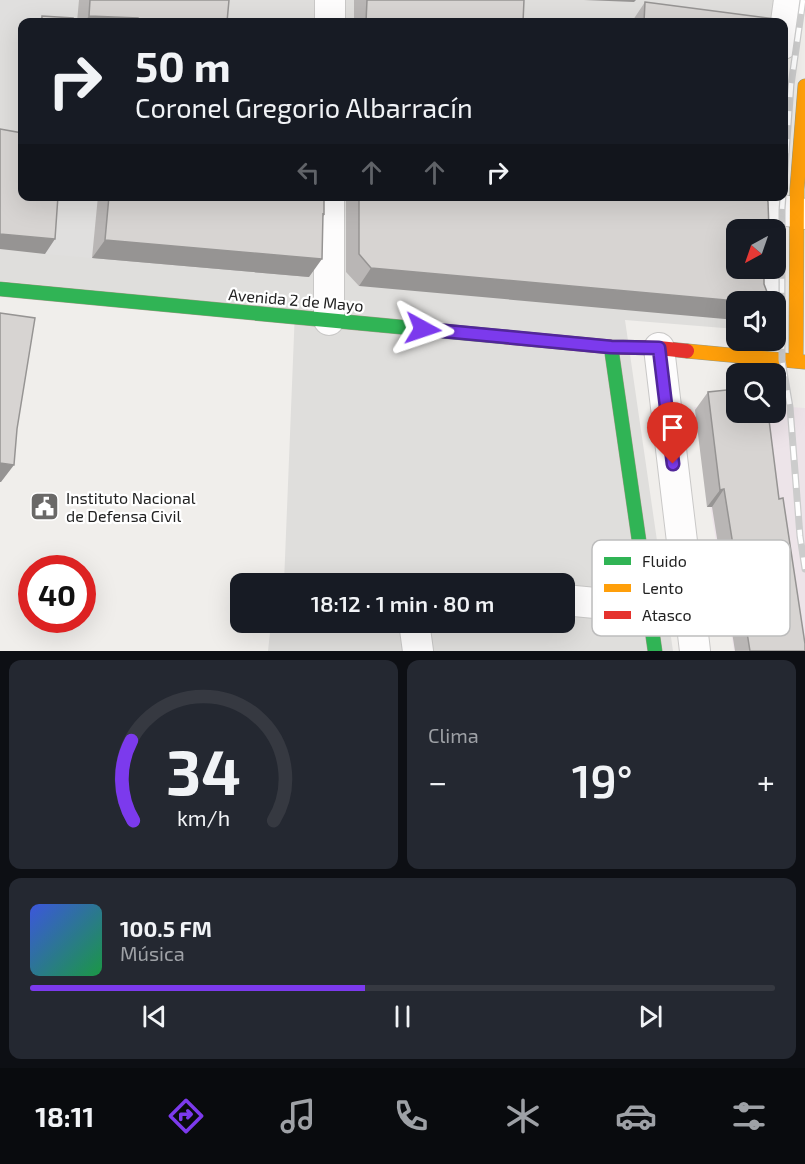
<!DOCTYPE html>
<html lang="es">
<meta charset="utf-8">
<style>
:root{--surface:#171b24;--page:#242831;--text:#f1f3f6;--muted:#9ea1a6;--line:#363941;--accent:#7c3aed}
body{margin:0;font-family:"Exo 2",sans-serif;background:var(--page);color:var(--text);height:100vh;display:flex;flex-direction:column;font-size:22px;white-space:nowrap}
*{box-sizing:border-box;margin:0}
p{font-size:20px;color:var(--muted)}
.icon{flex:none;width:33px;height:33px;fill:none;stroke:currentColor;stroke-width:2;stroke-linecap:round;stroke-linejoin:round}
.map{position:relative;height:651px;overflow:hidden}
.sheet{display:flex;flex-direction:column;gap:9px;padding:9px;background:#0d0f14;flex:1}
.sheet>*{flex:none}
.guide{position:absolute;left:18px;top:18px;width:770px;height:183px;border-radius:12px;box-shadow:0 6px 24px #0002;background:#171b24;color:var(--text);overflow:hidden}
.needle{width:39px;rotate:220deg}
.fabs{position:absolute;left:726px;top:219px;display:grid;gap:12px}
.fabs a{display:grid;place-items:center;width:60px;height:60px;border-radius:12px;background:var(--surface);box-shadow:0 6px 24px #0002;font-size:30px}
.speed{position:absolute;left:18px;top:555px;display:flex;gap:12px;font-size:30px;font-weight:700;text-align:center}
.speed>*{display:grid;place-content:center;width:78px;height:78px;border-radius:50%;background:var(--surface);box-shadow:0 6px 24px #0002;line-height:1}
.speed .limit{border:9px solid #d22;background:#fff;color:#111}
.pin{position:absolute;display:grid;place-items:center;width:51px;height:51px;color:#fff;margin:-62px -26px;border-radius:50% 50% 50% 0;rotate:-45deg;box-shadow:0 0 6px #0007}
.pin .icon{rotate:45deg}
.me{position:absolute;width:66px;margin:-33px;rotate:95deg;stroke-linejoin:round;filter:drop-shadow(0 0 4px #0008)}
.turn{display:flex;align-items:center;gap:21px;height:126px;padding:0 18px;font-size:27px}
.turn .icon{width:78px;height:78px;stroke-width:2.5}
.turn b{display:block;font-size:42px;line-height:51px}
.lanes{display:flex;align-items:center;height:57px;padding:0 18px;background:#0003;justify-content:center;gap:30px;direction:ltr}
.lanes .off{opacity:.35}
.big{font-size:45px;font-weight:600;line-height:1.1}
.sheet .card{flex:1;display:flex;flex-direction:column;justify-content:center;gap:9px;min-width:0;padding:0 21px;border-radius:12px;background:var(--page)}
.sheet .dial{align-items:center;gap:0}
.dial svg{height:156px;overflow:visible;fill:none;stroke:var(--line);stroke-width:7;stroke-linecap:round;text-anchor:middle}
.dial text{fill:var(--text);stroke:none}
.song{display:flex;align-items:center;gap:18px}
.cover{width:72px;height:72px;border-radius:9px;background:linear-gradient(135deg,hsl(230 70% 55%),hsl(140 70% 35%))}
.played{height:6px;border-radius:3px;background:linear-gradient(90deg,var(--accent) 45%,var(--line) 45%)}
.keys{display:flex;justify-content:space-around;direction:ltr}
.heat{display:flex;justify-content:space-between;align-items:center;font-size:33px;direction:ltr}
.sheet .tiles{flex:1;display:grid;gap:9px;grid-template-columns:1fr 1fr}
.card:last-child{grid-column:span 2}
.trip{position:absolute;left:230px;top:573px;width:345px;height:60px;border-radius:12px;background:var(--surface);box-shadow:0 6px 24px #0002;font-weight:600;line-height:60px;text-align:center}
.tabs{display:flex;height:96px;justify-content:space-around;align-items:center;background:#090b0e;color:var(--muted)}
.tabs .icon{width:42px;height:42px}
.tabs .selected{color:var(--accent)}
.tabs b{font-size:27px;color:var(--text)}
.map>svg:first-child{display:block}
.residential{fill:#dfdedc}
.industrial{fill:#ede4e9}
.parking{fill:#e0dfde}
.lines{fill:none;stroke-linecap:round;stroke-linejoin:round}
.street-casing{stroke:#c9c8c7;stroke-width:32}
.fast-casing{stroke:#999a82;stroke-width:15}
.slow-casing{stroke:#999a82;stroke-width:15}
.jam-casing{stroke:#999a82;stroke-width:15}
.street{stroke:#fdfcfc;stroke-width:30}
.fast{stroke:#30b455;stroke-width:14}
.slow{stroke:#ff9f0a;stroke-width:14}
.jam{stroke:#e5322d;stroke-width:14}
.rail-casing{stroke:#ccc;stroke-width:7}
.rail{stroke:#fff;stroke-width:4.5;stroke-dasharray:14;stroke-linecap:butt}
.wall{fill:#b9b6b5}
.shaded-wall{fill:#969493}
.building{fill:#d7d4d2;stroke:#969493;stroke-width:1.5}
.route-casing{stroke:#51269a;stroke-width:15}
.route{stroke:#7c3aed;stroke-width:10}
.labels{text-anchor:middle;stroke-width:4.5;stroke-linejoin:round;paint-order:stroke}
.street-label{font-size:16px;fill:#222;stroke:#fff}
.poi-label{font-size:16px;fill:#222;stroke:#fff;text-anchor:start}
.key{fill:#fff;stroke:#bdbdbd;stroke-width:1.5}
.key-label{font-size:16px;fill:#222}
</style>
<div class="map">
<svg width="805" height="651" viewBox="0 0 805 651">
<rect width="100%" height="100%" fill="#f0eeeb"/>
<!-- residential -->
<path class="residential" d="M0 0H785L782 22H22V196L765 197 736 230V329L625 320 673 651H268L271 623 564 622V584L284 583 295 310 0 281Z"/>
<!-- industrial -->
<path class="industrial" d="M736 405V412H776V406L805 408V651H734L694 407Z"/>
<!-- parking -->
<path class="parking" d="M0 0H79L77 22H22V30H0Z
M50 197H98L92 258 45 254Z"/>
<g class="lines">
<defs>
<path id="street" d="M330 22V0
M783 44 789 0
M769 210H782L805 214
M769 268V302
M329 320V196
M659 348 695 651
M564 600 648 608
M414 622 418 651"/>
<path id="fast" d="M0 289 506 337
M611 347 655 651"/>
<path id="slow" d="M687 351 805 362
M796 361 797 189 805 86"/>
<path id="jam" d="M506 337 611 347 659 348 687 351"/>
</defs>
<!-- street casing -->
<use href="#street" class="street-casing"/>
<!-- fast casing -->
<use href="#fast" class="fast-casing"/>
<!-- slow casing -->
<use href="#slow" class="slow-casing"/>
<!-- jam casing -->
<use href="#jam" class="jam-casing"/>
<!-- street -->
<use href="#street" class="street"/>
<!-- fast -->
<use href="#fast" class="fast"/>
<!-- slow -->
<use href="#slow" class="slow"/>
<!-- jam -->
<use href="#jam" class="jam"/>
<defs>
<path id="rail" d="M803 0 791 85 782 210V360L790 407 800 536 805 569"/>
</defs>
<!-- rail casing -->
<use href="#rail" class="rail-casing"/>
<!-- rail -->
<use href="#rail" class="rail"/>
</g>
<!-- wall -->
<path class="wall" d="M79 0H229L227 22H77Z
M354 0H524L523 22H354Z
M645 2 775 22H633V20Z
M42 16 72 22H38Z
M98 196H324V215L323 217 309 277 92 258Z
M346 196H766L359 286 346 272Z
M708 392 779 499 805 651H735L712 507H707L695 410Z"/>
<!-- shaded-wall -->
<path class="shaded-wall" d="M584 0H636L634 2Z
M89 16 138 18 135 22H84Z
M0 234 55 239 45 254 0 249Z
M105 240 322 259 309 277 92 258Z
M371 268 748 302H736V320L359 286Z
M0 463 14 465 1 482H0Z
M724 489 712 507H707L720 490Z"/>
<!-- building -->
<path class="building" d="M90 0H229L227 22H138V18L89 16Z
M367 0H524L523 22H366Z
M645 2 775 19V22H644Z
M42 16 73 18 72 22H42Z
M0 129 22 133V196H58L55 239 0 234Z
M109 196H324V215L323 213 322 259 105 240Z
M359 196H766L768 202 769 230H736V268H764V284L767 292 769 295V302H748L371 268 359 254Z
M0 313 35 318 17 429 14 465 0 463Z
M736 389V412H768L779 499 783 498 805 644V651H750L724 489 720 490 708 392Z"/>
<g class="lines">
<defs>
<path id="route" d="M423 329 611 347 659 348 673 464"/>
</defs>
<!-- route casing -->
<use href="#route" class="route-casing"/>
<!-- route -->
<use href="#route" class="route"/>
</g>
<!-- icons -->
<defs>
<symbol id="civic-square" viewBox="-11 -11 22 22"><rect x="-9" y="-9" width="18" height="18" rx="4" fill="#6a6968" stroke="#fff"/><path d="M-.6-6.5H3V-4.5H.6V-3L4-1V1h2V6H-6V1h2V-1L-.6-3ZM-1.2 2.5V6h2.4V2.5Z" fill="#fff"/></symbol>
</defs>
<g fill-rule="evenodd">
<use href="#civic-square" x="28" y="490" width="33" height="33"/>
</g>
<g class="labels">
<!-- street labels -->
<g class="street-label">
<text transform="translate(296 300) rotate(5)" y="6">Avenida 2 de Mayo</text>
</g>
<!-- poi labels -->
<g class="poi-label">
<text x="66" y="504">Instituto Nacional<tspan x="66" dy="18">de Defensa Civil</tspan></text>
</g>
</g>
<!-- legend -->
<rect x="592" y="540" width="198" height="96" rx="9" class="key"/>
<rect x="604" y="557" width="27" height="8" fill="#30b455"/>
<rect x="604" y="584" width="27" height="8" fill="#ff9f0a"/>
<rect x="604" y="611" width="27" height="8" fill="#e5322d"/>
<g class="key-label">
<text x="642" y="567">Fluido</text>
<text x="642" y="594">Lento</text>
<text x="642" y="621">Atasco</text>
</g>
</svg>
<div class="fabs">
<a><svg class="needle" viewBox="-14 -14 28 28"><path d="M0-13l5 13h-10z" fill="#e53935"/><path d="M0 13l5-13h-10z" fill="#9ea1a6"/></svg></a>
<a><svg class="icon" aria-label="sound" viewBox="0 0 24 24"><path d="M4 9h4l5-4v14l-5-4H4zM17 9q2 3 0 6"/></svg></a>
<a><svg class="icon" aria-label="search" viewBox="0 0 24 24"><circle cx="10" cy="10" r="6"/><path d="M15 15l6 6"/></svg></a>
</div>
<div class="speed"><div class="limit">40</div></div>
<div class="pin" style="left:673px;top:464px;background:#d93025"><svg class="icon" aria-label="arrive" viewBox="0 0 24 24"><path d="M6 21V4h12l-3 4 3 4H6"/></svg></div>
<svg class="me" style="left:423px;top:329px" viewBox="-20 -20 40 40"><path d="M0-17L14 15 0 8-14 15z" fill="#7c3aed" stroke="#fff" stroke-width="4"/></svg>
<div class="trip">18:12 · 1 min · 80 m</div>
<div class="guide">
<div class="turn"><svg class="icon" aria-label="right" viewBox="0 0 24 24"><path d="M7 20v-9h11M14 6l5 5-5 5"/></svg><div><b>50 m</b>Coronel Gregorio Albarracín</div></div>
<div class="lanes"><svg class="icon off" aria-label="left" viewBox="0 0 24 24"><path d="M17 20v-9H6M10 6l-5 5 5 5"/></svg><svg class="icon off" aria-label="ahead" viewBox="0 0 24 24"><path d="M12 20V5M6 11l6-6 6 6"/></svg><svg class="icon off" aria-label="ahead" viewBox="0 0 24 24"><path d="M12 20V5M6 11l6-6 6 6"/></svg><svg class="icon" aria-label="right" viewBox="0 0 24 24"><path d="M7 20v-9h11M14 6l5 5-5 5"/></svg></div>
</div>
</div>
<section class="sheet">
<div class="tiles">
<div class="card dial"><svg viewBox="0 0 100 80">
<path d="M14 69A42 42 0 1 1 86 69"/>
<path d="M14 69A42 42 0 0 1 13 28" stroke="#7c3aed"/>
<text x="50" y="56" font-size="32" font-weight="700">34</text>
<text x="50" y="72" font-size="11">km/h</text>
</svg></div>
<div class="card"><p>Clima</p>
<div class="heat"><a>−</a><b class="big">19°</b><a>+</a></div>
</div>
<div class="card">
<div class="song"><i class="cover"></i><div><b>100.5 FM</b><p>Música</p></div></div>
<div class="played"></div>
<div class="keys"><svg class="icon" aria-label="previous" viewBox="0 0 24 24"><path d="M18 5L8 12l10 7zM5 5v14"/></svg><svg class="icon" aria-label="pause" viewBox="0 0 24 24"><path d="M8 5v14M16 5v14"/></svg><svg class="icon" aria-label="next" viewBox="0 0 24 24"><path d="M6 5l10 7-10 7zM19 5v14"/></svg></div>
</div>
</div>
</section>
<nav class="tabs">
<b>18:11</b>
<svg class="icon selected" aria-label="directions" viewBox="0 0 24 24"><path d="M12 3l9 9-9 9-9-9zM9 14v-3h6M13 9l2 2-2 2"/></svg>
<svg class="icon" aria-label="music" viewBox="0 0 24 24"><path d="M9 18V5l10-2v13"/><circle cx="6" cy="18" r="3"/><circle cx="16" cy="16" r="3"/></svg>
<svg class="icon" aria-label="phone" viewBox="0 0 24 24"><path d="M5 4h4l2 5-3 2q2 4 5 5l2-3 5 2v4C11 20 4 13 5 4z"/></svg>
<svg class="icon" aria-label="climate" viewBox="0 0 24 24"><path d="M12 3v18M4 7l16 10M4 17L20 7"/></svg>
<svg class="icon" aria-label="car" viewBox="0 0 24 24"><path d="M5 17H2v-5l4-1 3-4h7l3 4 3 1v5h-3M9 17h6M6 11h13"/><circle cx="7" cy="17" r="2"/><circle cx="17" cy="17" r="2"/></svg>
<svg class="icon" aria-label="filters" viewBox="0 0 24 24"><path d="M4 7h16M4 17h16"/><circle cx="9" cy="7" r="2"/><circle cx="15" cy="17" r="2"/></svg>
</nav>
